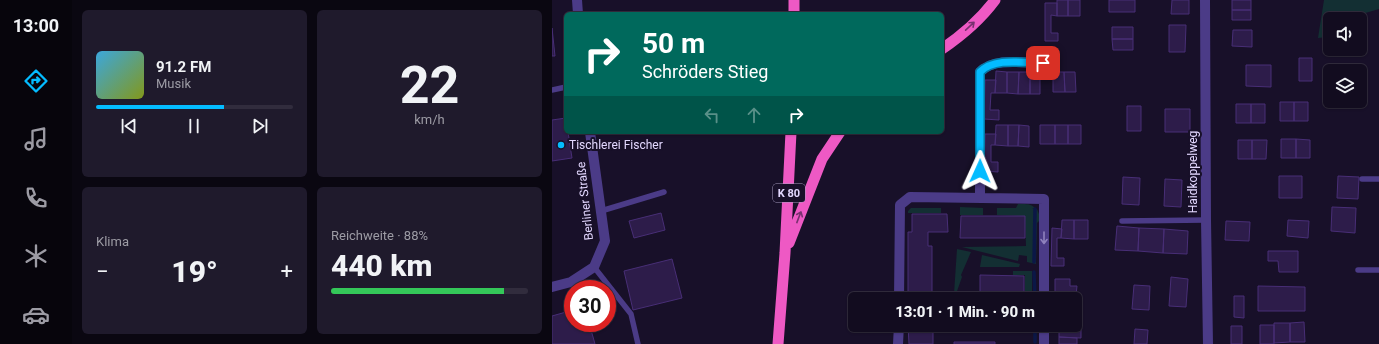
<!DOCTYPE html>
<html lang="de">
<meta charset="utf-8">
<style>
:root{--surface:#120c1f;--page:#1f1a2c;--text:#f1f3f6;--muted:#9c9ba4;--line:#312c3d;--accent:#04bcff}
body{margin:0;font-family:Roboto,sans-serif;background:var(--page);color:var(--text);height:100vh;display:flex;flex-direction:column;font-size:15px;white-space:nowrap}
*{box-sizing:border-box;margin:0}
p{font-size:13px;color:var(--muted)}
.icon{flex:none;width:22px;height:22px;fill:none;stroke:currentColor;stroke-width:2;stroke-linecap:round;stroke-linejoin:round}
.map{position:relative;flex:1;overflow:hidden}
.sheet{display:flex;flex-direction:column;gap:10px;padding:10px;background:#0a0711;width:480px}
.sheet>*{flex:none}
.top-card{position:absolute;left:12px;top:12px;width:380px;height:122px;border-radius:6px;box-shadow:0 1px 3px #0004,0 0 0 1px var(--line);background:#00695c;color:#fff;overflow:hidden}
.tools{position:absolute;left:771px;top:12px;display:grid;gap:8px}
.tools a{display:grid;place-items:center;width:44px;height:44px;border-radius:6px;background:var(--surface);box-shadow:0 1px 3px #0004,0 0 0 1px var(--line);font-size:20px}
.speed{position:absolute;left:12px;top:280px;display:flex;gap:8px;font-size:20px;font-weight:700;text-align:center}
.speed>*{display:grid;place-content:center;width:52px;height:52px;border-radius:50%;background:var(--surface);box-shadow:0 1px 3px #0004,0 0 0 1px var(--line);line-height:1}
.speed .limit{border:6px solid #d22;background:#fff;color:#111}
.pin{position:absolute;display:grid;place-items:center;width:34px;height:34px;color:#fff;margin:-17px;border-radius:8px;box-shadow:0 2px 6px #0006}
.me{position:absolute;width:44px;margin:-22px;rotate:1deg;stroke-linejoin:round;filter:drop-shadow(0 0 3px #0008)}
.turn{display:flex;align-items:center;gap:14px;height:84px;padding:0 12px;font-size:18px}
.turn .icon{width:52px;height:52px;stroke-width:2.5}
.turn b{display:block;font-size:28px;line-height:34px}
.lanes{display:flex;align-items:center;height:38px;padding:0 12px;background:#0003;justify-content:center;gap:20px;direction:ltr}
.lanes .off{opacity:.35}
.big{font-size:30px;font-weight:800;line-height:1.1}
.sheet .card{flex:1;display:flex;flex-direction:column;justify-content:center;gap:6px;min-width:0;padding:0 14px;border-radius:6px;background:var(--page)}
.sheet .dial{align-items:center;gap:0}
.dial b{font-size:52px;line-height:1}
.song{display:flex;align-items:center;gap:12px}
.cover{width:48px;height:48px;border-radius:6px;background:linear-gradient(135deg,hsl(200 70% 55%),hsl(70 70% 35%))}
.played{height:4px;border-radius:2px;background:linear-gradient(90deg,var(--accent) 65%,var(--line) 65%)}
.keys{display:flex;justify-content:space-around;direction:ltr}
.heat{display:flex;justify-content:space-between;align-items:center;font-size:22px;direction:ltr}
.charge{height:6px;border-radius:3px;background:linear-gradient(90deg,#34c759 88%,var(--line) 0)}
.sheet .tiles{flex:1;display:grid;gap:10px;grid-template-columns:repeat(2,1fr)}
.trip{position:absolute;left:296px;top:292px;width:234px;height:40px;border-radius:6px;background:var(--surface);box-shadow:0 1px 3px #0004,0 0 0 1px var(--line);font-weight:800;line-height:40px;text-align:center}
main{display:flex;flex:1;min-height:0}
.menu{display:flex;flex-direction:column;width:72px;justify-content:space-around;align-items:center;background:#07050c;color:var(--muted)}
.menu .icon{width:28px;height:28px}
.menu .on{color:var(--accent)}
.menu b{font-size:18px;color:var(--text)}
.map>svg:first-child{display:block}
.green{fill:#132f33}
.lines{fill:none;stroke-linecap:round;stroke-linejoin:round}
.stream{stroke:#0b1747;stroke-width:3.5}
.building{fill:#2d1c4a;stroke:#482e76}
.service{stroke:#4b3b87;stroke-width:5.5}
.minor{stroke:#4b3b87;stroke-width:10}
.trunk{stroke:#ee59c4;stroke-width:11}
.oneway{stroke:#78316f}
.oneway2{stroke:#8f82bd}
.route-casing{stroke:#037aa6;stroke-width:10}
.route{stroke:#04bcff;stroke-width:7}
.poi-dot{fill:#04bcff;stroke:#181029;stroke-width:1.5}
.labels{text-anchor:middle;stroke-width:4;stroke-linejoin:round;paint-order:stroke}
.shield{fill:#181029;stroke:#a69cbf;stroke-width:1}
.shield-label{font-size:11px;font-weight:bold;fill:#e3d8ff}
.poi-label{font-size:12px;fill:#e3d8ff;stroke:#181029;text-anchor:start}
.street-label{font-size:12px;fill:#e3d8ff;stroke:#181029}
</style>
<main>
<nav class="menu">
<b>13:00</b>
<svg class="icon on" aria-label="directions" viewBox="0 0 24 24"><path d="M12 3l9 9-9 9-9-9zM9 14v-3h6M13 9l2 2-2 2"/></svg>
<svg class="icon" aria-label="music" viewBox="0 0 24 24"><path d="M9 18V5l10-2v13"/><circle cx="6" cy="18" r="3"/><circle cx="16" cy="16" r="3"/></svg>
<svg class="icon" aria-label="phone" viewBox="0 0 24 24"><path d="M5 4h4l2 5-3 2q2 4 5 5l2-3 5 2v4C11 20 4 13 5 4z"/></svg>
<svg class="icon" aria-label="climate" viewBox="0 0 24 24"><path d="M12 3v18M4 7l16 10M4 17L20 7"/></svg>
<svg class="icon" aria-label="car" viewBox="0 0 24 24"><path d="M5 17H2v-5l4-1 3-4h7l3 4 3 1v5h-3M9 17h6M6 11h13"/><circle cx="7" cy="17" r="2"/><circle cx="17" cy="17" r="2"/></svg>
</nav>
<section class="sheet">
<div class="tiles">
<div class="card">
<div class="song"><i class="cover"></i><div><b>91.2 FM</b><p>Musik</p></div></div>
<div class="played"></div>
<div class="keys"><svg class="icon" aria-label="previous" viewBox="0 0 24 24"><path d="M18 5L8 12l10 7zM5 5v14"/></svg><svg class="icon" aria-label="pause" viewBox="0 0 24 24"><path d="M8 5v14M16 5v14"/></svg><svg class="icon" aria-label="next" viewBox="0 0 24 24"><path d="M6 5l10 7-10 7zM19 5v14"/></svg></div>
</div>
<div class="card dial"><b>22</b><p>km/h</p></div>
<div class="card"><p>Klima</p>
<div class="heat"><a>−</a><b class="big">19°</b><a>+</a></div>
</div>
<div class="card"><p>Reichweite · 88%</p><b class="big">440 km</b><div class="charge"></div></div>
</div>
</section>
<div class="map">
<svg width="827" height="344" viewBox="0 0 827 344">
<rect width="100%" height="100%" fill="#181029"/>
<!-- green -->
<path class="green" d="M772 0H827V9L793 19H778V33L775 37 766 38Z
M466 204C472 204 479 203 483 208L480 209H485L489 219 485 223 484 264 475 262V256L467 255 466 261 410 247 474 246 473 216 445 215V208H464Z
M408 207 431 208V215H408Z
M359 208H389V213H356V211Z
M405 249 419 252 409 275 410 277 404 294H402Z
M430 255 468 264 467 267H428Z
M461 271H480V299H473V275H461Z"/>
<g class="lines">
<!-- stream -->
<path class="stream" d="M482 262 483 209
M482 272 483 299
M483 325V327
M483 333V342"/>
</g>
<!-- building -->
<path class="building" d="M505 0H516V16H505Z
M516 0H528V16H516Z
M557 0H583V12H557Z
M620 0H637V14H619Z
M680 0H699V10H680Z
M493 3H505V16L499 15V33H506V41H493Z
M680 10H699V20H680Z
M617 25H634L633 52H617Z
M560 27H581V39H560Z
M0 28 3 56H0Z
M681 30H700V47L680 46Z
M560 39H581V50H561Z
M747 58H760V81H747Z
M694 65H719V87L694 86Z
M444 71 455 72V93H443Z
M455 72H467L466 94 455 93Z
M467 72H478V94H466Z
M478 72H488V94H478Z
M501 72H512L513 92H501Z
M512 72H523L524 92H513Z
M433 80H444L443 93H439L438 110H447V120L432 119Z
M728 102H742V121H728Z
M742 102H756V121H742Z
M684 104H699V123H684Z
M699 104H713V123H699Z
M575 106H589V131H575Z
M613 109H638V132H613Z
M14 118V132H16L20 158 0 161V120Z
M444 125H456V146L443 145Z
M456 125H467L466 146H456Z
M467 125 477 126V147L466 146Z
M488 125H503V144H488Z
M503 125H516V144H503Z
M516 125H529V144H516Z
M433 134H444L443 145H439V162H446V172L432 171Z
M729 139H744V158H729Z
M744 139 758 140V158H744Z
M686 140H700V159H686Z
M700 140H715L714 159H700Z
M727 176H750V198H727Z
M786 176 807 177 806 199 785 198Z
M571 177 588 178 587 205 570 204Z
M613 179 630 180 629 207 612 206Z
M780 207 804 208 803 233 779 231Z
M109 213 113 230 82 238 77 221Z
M360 214H395L396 232H376V246H380V299H356V232H360Z
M409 216H473V238H408Z
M510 220H522V239L509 238Z
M522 220H536V239H522Z
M736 220 757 221 756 238 735 236Z
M674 221 698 222 697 241 673 240Z
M565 226 587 228 586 251 563 250Z
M500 228 510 229 509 238H505V258H512V266H499Z
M587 228 612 229 611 253 586 251Z
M612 229 636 231 635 254 611 253Z
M716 251H746V272H727L726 261H716Z
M120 259 130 298 81 310 72 271Z
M428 275 472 276V299H441V297H436V292H428Z
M619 277 636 279 634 307 617 306Z
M503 279H518V286H525L524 295H503Z
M582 285 598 286 597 310 580 309Z
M706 286 753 287V311H706Z
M503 295H520L519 299H503Z
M682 296H692V318L682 317Z
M21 310V323H37L43 344H0V316Z
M752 322 753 342H738V323Z
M722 323H738V342L722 343Z
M356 325H381V344H357Z
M507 325H523V329H529V338L507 337Z
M708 325H722V344H708Z
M679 326H690V344H679Z
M583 329 596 330 595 344H582Z
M507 337 525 338V344H507Z
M402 342H443V344H402Z"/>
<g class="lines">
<!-- service -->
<path class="service" d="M0 90 14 87
M810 179H827
M49 211 112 192
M570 221 654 220
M42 267 79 314 86 344
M806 270H827"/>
<!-- minor -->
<path class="minor" d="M25 0 26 14
M653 0 654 220 656 344
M428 198V72C442 57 472 63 491 63
M0 287 19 282 42 267 53 241 38 132
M347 299 348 205 358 197 492 199V299
M346 344 347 325
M492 344V325"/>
<!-- trunk -->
<path class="trunk" d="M242 14V0
M390 49C409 36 429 19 443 0
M237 243 270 159 288 132
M226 344 233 253 239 132"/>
</g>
<!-- one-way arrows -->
<defs><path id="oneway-shaft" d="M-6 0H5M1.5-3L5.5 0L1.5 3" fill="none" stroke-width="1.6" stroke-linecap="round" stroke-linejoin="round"/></defs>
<g class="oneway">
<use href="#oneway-shaft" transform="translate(418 26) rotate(-43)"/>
<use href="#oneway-shaft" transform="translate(247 217) rotate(-69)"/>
</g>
<use class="oneway2" href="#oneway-shaft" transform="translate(492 238) rotate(90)"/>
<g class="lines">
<defs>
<path id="route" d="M428 171V72C442 57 472 63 491 63"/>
</defs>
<!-- route casing -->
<use href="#route" class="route-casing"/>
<!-- route -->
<use href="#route" class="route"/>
</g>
<!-- markers -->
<circle class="poi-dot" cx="9" cy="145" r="4"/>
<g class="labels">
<!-- shield labels -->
<rect class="shield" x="221" y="184" width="32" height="18" rx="3"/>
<g class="shield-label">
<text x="237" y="197">K 80</text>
</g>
<!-- poi labels -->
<g class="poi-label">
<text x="17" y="149">Tischlerei Fischer</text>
</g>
<!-- street labels -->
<g class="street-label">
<text transform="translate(641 172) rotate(-90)" y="4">Haidkoppelweg</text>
<text transform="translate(33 201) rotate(-96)" y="4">Berliner Straße</text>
</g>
</g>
</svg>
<div class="tools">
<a><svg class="icon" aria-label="sound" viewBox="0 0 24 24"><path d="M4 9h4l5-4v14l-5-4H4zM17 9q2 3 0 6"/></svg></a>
<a><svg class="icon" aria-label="layers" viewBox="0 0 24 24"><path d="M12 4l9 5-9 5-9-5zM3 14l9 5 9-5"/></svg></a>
</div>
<div class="speed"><div class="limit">30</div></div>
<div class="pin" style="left:491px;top:63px;background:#d93025"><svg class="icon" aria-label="arrive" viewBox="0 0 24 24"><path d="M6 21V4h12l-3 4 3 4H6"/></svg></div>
<svg class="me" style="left:428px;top:171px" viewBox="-20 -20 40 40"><path d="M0-17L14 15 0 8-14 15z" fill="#04bcff" stroke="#fff" stroke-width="4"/></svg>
<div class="trip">13:01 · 1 Min. · 90 m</div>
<div class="top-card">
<div class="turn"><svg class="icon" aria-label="right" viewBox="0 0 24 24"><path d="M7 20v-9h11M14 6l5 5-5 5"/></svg><div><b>50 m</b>Schröders Stieg</div></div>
<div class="lanes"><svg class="icon off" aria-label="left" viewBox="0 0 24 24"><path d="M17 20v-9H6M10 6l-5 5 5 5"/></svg><svg class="icon off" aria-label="ahead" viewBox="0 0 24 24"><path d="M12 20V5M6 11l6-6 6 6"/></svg><svg class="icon" aria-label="right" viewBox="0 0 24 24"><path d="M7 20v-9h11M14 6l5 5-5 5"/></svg></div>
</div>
</div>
</main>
